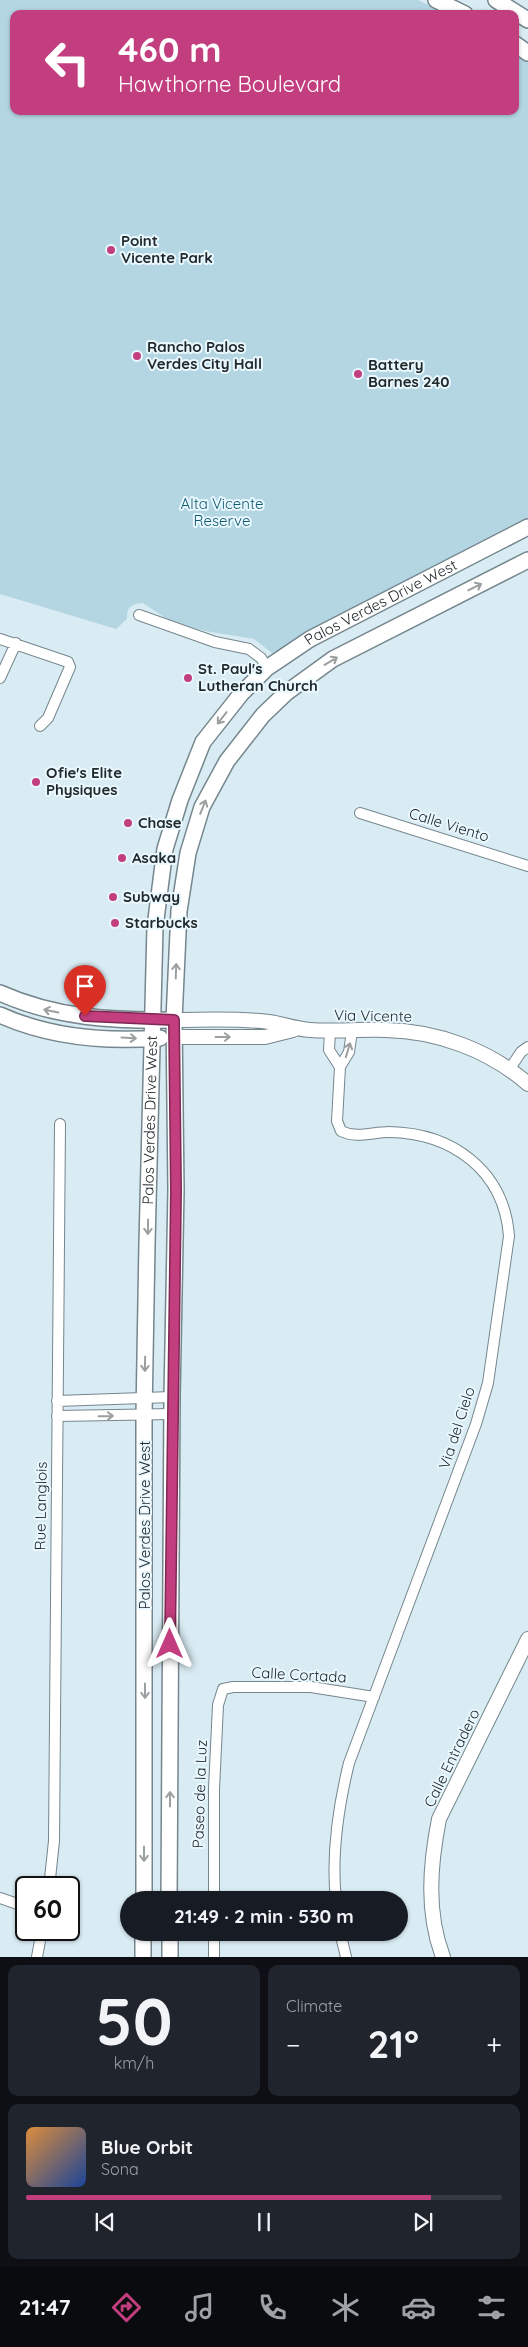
<!DOCTYPE html>
<meta charset="utf-8">
<style>
:root{--surface:#171b24;--page:#20242c;--text:#f1f3f6;--muted:#9ea1a6;--line:#363941;--accent:#c33e7f}
body{margin:0;font-family:Quicksand,sans-serif;background:var(--page);color:var(--text);height:100vh;display:flex;flex-direction:column;font-size:19px;white-space:nowrap}
*{box-sizing:border-box;margin:0}
p{font-size:16px;color:var(--muted)}
.icon{flex:none;width:28px;height:28px;fill:none;stroke:currentColor;stroke-width:2;stroke-linecap:round;stroke-linejoin:round}
.map{position:relative;height:1957px;overflow:hidden}
.details{display:flex;flex-direction:column;gap:8px;padding:8px;background:#0d0f14;flex:1}
.details>*{flex:none}
.hud{position:absolute;left:10px;top:10px;width:509px;height:105px;border-radius:10px;box-shadow:0 1px 4px #0004;background:#c33e7f;color:#fff;overflow:hidden}
.speed{position:absolute;left:15px;top:1876px;display:flex;gap:10px;font-size:25px;font-weight:700;text-align:center}
.speed>*{display:grid;place-content:center;width:65px;height:65px;border-radius:50%;background:var(--surface);box-shadow:0 1px 4px #0004;line-height:1}
.speed .limit{border:2px solid #111;border-radius:8px;background:#fff;color:#111}
.pin{position:absolute;display:grid;place-items:center;width:42px;height:42px;color:#fff;margin:-51px -21px;border-radius:50% 50% 50% 0;rotate:-45deg;box-shadow:0 0 5px #0007}
.pin .icon{rotate:45deg}
.me{position:absolute;width:55px;margin:-28px;rotate:0deg;stroke-linejoin:round;filter:drop-shadow(0 0 4px #0008)}
.turn{display:flex;align-items:center;gap:18px;height:105px;padding:0 25px;font-size:22px}
.turn .icon{width:65px;height:65px;stroke-width:2.5}
.turn b{display:block;font-size:35px;line-height:42px}
.big{font-size:38px;font-weight:700;line-height:1.1}
.details .widget{flex:1;display:flex;flex-direction:column;justify-content:center;gap:8px;min-width:0;padding:0 18px;border-radius:10px;background:var(--page)}
.details .dial{align-items:center;gap:0}
.dial b{font-size:65px;line-height:1}
.song{display:flex;align-items:center;gap:15px}
.cover{width:60px;height:60px;border-radius:8px;background:linear-gradient(135deg,hsl(30 70% 55%),hsl(220 70% 35%))}
.played{height:5px;border-radius:2px;background:linear-gradient(90deg,var(--accent) 85%,var(--line) 85%)}
.keys{display:flex;justify-content:space-around;direction:ltr}
.heat{display:flex;justify-content:space-between;align-items:center;font-size:28px;direction:ltr}
.details .tiles{flex:1;display:grid;gap:8px;grid-template-columns:1fr 1fr}
.widget:last-child{grid-column:span 2}
.trip{position:absolute;left:120px;top:1891px;width:288px;height:50px;border-radius:25px;background:var(--surface);box-shadow:0 1px 4px #0004;font-weight:700;line-height:50px;text-align:center}
.menu{display:flex;height:80px;justify-content:space-around;align-items:center;background:#090b0e;color:var(--muted)}
.menu .icon{width:35px;height:35px}
.menu .selected{color:var(--accent)}
.menu b{font-size:22px;color:var(--text)}
.map>svg:first-child{display:block}
.green{fill:#b4d6e3}
.lines{fill:none;stroke-linecap:round;stroke-linejoin:round}
.street-casing{stroke:#75868d;stroke-width:12}
.secondary-casing{stroke:#75868d;stroke-width:16}
.primary-casing{stroke:#75868d;stroke-width:18}
.street{stroke:#fff;stroke-width:10}
.secondary{stroke:#fff;stroke-width:14}
.primary{stroke:#fff;stroke-width:15}
.oneway{stroke:#9c9fa0}
.route-casing{stroke:#7f2853;stroke-width:12}
.route{stroke:#c33e7f;stroke-width:9}
.poi-dot{fill:#c33e7f;stroke:#e9f8fe;stroke-width:2}
.labels{text-anchor:middle;stroke-width:4;stroke-linejoin:round;paint-order:stroke}
.poi-label{font-size:15px;font-weight:bold;fill:#22292c;stroke:#e9f8fe;text-anchor:start}
.park-label{font-size:15px;fill:#125a70;stroke:#e9f8fe}
.street-label{font-size:15px;fill:#22292c;stroke:#e9f8fe}
</style>
<div class="map">
<svg width="528" height="1957" viewBox="0 0 528 1957">
<rect width="100%" height="100%" fill="#d9ebf3"/>
<!-- green -->
<path class="green" d="M0 0H418L446 14H14V111H515V53L528 62V520L371 599 277 654 272 653 254 639 205 631 170 621 143 603C132 604 126 607 127 619L116 629 0 594Z"/>
<g class="lines">
<defs>
<path id="street" d="M139 615 215 642 249 649 261 658 267 668
M0 639 68 662 70 667 48 718 40 726
M0 678 16 643
M360 813 528 866
M330 1031 329 1050 340 1067
M509 1070 521 1052 528 1047
M57 1401 172 1397
M57 1416 172 1414
M49 1888 54 1841 60 1124
M0 1898 26 1907
M214 1900V1789L218 1705 223 1689 233 1687H311L374 1697
M336 1900C331 1854 338 1808 349 1763L476 1424 488 1383 509 1236C504 1171 453 1133 389 1132 372 1132 357 1139 341 1131L337 1121 340 1067 349 1052 352 1031
M214 1932V1957
M340 1932 346 1957
M37 1957 42 1930"/>
<path id="secondary" d="M174 1020C205 1020 238 1018 269 1022 283 1024 295 1029 310 1030 335 1032 360 1029 386 1030 437 1031 489 1050 528 1084
M174 1037H265L293 1030
M443 1957C426 1912 430 1865 439 1819L528 1639"/>
<g id="primary">
<path d="M436 0 465 14"/>
<path d="M496 0 528 20"/>
<path d="M515 44 528 53"/>
<path d="M0 993C56 1018 113 1021 174 1020"/>
<path d="M0 1015C49 1037 107 1042 160 1038"/>
<path id="s1" d="M144 1900V1415L147 1243 155 927 165 849 180 800 203 742 241 694 267 668 310 639 528 527"/>
<path d="M169 1900 172 1397 176 1190 174 1020 179 911 188 853 202 807 227 761 263 715 286 693 333 659 528 560"/>
<path d="M170 1932V1957"/>
<path d="M143 1957V1932"/>
</g>
</defs>
<!-- street casing -->
<use href="#street" class="street-casing"/>
<!-- secondary casing -->
<use href="#secondary" class="secondary-casing"/>
<!-- primary casing -->
<use href="#primary" class="primary-casing"/>
<!-- street -->
<use href="#street" class="street"/>
<!-- secondary -->
<use href="#secondary" class="secondary"/>
<!-- primary -->
<use href="#primary" class="primary"/>
</g>
<!-- one-way arrows -->
<defs><path id="oneway-shaft" d="M-6 0H5M1.5-3L5.5 0L1.5 3" fill="none" stroke-width="1.6" stroke-linecap="round" stroke-linejoin="round" transform="scale(1.25)"/></defs>
<g class="oneway">
<use href="#oneway-shaft" transform="translate(475 587) rotate(-27)"/>
<use href="#oneway-shaft" transform="translate(331 661) rotate(-31)"/>
<use href="#oneway-shaft" transform="translate(222 718) rotate(128)"/>
<use href="#oneway-shaft" transform="translate(203 807) rotate(-68)"/>
<use href="#oneway-shaft" transform="translate(176 971) rotate(-88)"/>
<use href="#oneway-shaft" transform="translate(51 1011) rotate(-168)"/>
<use href="#oneway-shaft" transform="translate(223 1037)"/>
<use href="#oneway-shaft" transform="translate(129 1038) rotate(3)"/>
<use href="#oneway-shaft" transform="translate(348 1050) rotate(-73)"/>
<use href="#oneway-shaft" transform="translate(148 1227) rotate(91)"/>
<use href="#oneway-shaft" transform="translate(145 1364) rotate(91)"/>
<use href="#oneway-shaft" transform="translate(106 1416) rotate(-1)"/>
<use href="#oneway-shaft" transform="translate(145 1691) rotate(90)"/>
<use href="#oneway-shaft" transform="translate(170 1799) rotate(-90)"/>
<use href="#oneway-shaft" transform="translate(144 1854) rotate(90)"/>
</g>
<g class="lines">
<defs>
<path id="route" d="M85 1016 174 1020 176 1190 170 1644"/>
</defs>
<!-- route casing -->
<use href="#route" class="route-casing"/>
<!-- route -->
<use href="#route" class="route"/>
</g>
<!-- markers -->
<g class="poi-dot">
<circle cx="111" cy="250" r="5"/>
<circle cx="137" cy="356" r="5"/>
<circle cx="358" cy="374" r="5"/>
<circle cx="188" cy="678" r="5"/>
<circle cx="36" cy="782" r="5"/>
<circle cx="128" cy="823" r="5"/>
<circle cx="122" cy="858" r="5"/>
<circle cx="113" cy="897" r="5"/>
<circle cx="115" cy="923" r="5"/>
</g>
<g class="labels">
<!-- poi labels -->
<g class="poi-label">
<text x="121" y="246">Point<tspan x="121" dy="17">Vicente Park</tspan></text>
<text x="147" y="352">Rancho Palos<tspan x="147" dy="17">Verdes City Hall</tspan></text>
<text x="368" y="370">Battery<tspan x="368" dy="17">Barnes 240</tspan></text>
<text x="198" y="674">St. Paul's<tspan x="198" dy="17">Lutheran Church</tspan></text>
<text x="46" y="778">Ofie's Elite<tspan x="46" dy="17">Physiques</tspan></text>
<text x="138" y="828">Chase</text>
<text x="132" y="863">Asaka</text>
<text x="123" y="902">Subway</text>
<text x="125" y="928">Starbucks</text>
</g>
<!-- park labels -->
<g class="park-label">
<text x="222" y="509">Alta Vicente<tspan x="222" dy="17">Reserve</tspan></text>
</g>
<!-- street labels -->
<g class="street-label">
<text dy="5" stroke="none"><textPath href="#s1" startOffset="1395">Palos Verdes Drive West</textPath></text>
<text transform="translate(449 825) rotate(17)" y="5">Calle Viento</text>
<text transform="translate(373 1016) rotate(1)" y="5">Via Vicente</text>
<text dy="5" stroke="none"><textPath href="#s1" startOffset="780">Palos Verdes Drive West</textPath></text>
<text transform="translate(457 1428) rotate(-72)" y="5">Via del Cielo</text>
<text transform="translate(41 1506) rotate(-89)" y="5">Rue Langlois</text>
<text transform="translate(145 1525) rotate(-90)" y="5">Palos Verdes Drive West</text>
<text transform="translate(299 1675) rotate(3)" y="5">Calle Cortada</text>
<text transform="translate(452 1758) rotate(-64)" y="5">Calle Entradero</text>
<text transform="translate(200 1794) rotate(-88)" y="5">Paseo de la Luz</text>
</g>
</g>
</svg>
<div class="speed"><div class="limit">60</div></div>
<div class="pin" style="left:85px;top:1016px;background:#d93025"><svg class="icon" aria-label="arrive" viewBox="0 0 24 24"><path d="M6 21V4h12l-3 4 3 4H6"/></svg></div>
<svg class="me" style="left:170px;top:1644px" viewBox="-20 -20 40 40"><path d="M0-17L14 15 0 8-14 15z" fill="#c33e7f" stroke="#fff" stroke-width="4"/></svg>
<div class="trip">21:49 · 2 min · 530 m</div>
<div class="hud">
<div class="turn"><svg class="icon" aria-label="left" viewBox="0 0 24 24"><path d="M17 20v-9H6M10 6l-5 5 5 5"/></svg><div><b>460 m</b>Hawthorne Boulevard</div></div>
</div>
</div>
<section class="details">
<div class="tiles">
<div class="widget dial"><b>50</b><p>km/h</p></div>
<div class="widget"><p>Climate</p>
<div class="heat"><a>−</a><b class="big">21°</b><a>+</a></div>
</div>
<div class="widget">
<div class="song"><i class="cover"></i><div><b>Blue Orbit</b><p>Sona</p></div></div>
<div class="played"></div>
<div class="keys"><svg class="icon" aria-label="previous" viewBox="0 0 24 24"><path d="M18 5L8 12l10 7zM5 5v14"/></svg><svg class="icon" aria-label="pause" viewBox="0 0 24 24"><path d="M8 5v14M16 5v14"/></svg><svg class="icon" aria-label="next" viewBox="0 0 24 24"><path d="M6 5l10 7-10 7zM19 5v14"/></svg></div>
</div>
</div>
</section>
<nav class="menu">
<b>21:47</b>
<svg class="icon selected" aria-label="directions" viewBox="0 0 24 24"><path d="M12 3l9 9-9 9-9-9zM9 14v-3h6M13 9l2 2-2 2"/></svg>
<svg class="icon" aria-label="music" viewBox="0 0 24 24"><path d="M9 18V5l10-2v13"/><circle cx="6" cy="18" r="3"/><circle cx="16" cy="16" r="3"/></svg>
<svg class="icon" aria-label="phone" viewBox="0 0 24 24"><path d="M5 4h4l2 5-3 2q2 4 5 5l2-3 5 2v4C11 20 4 13 5 4z"/></svg>
<svg class="icon" aria-label="climate" viewBox="0 0 24 24"><path d="M12 3v18M4 7l16 10M4 17L20 7"/></svg>
<svg class="icon" aria-label="car" viewBox="0 0 24 24"><path d="M5 17H2v-5l4-1 3-4h7l3 4 3 1v5h-3M9 17h6M6 11h13"/><circle cx="7" cy="17" r="2"/><circle cx="17" cy="17" r="2"/></svg>
<svg class="icon" aria-label="filters" viewBox="0 0 24 24"><path d="M4 7h16M4 17h16"/><circle cx="9" cy="7" r="2"/><circle cx="15" cy="17" r="2"/></svg>
</nav>
